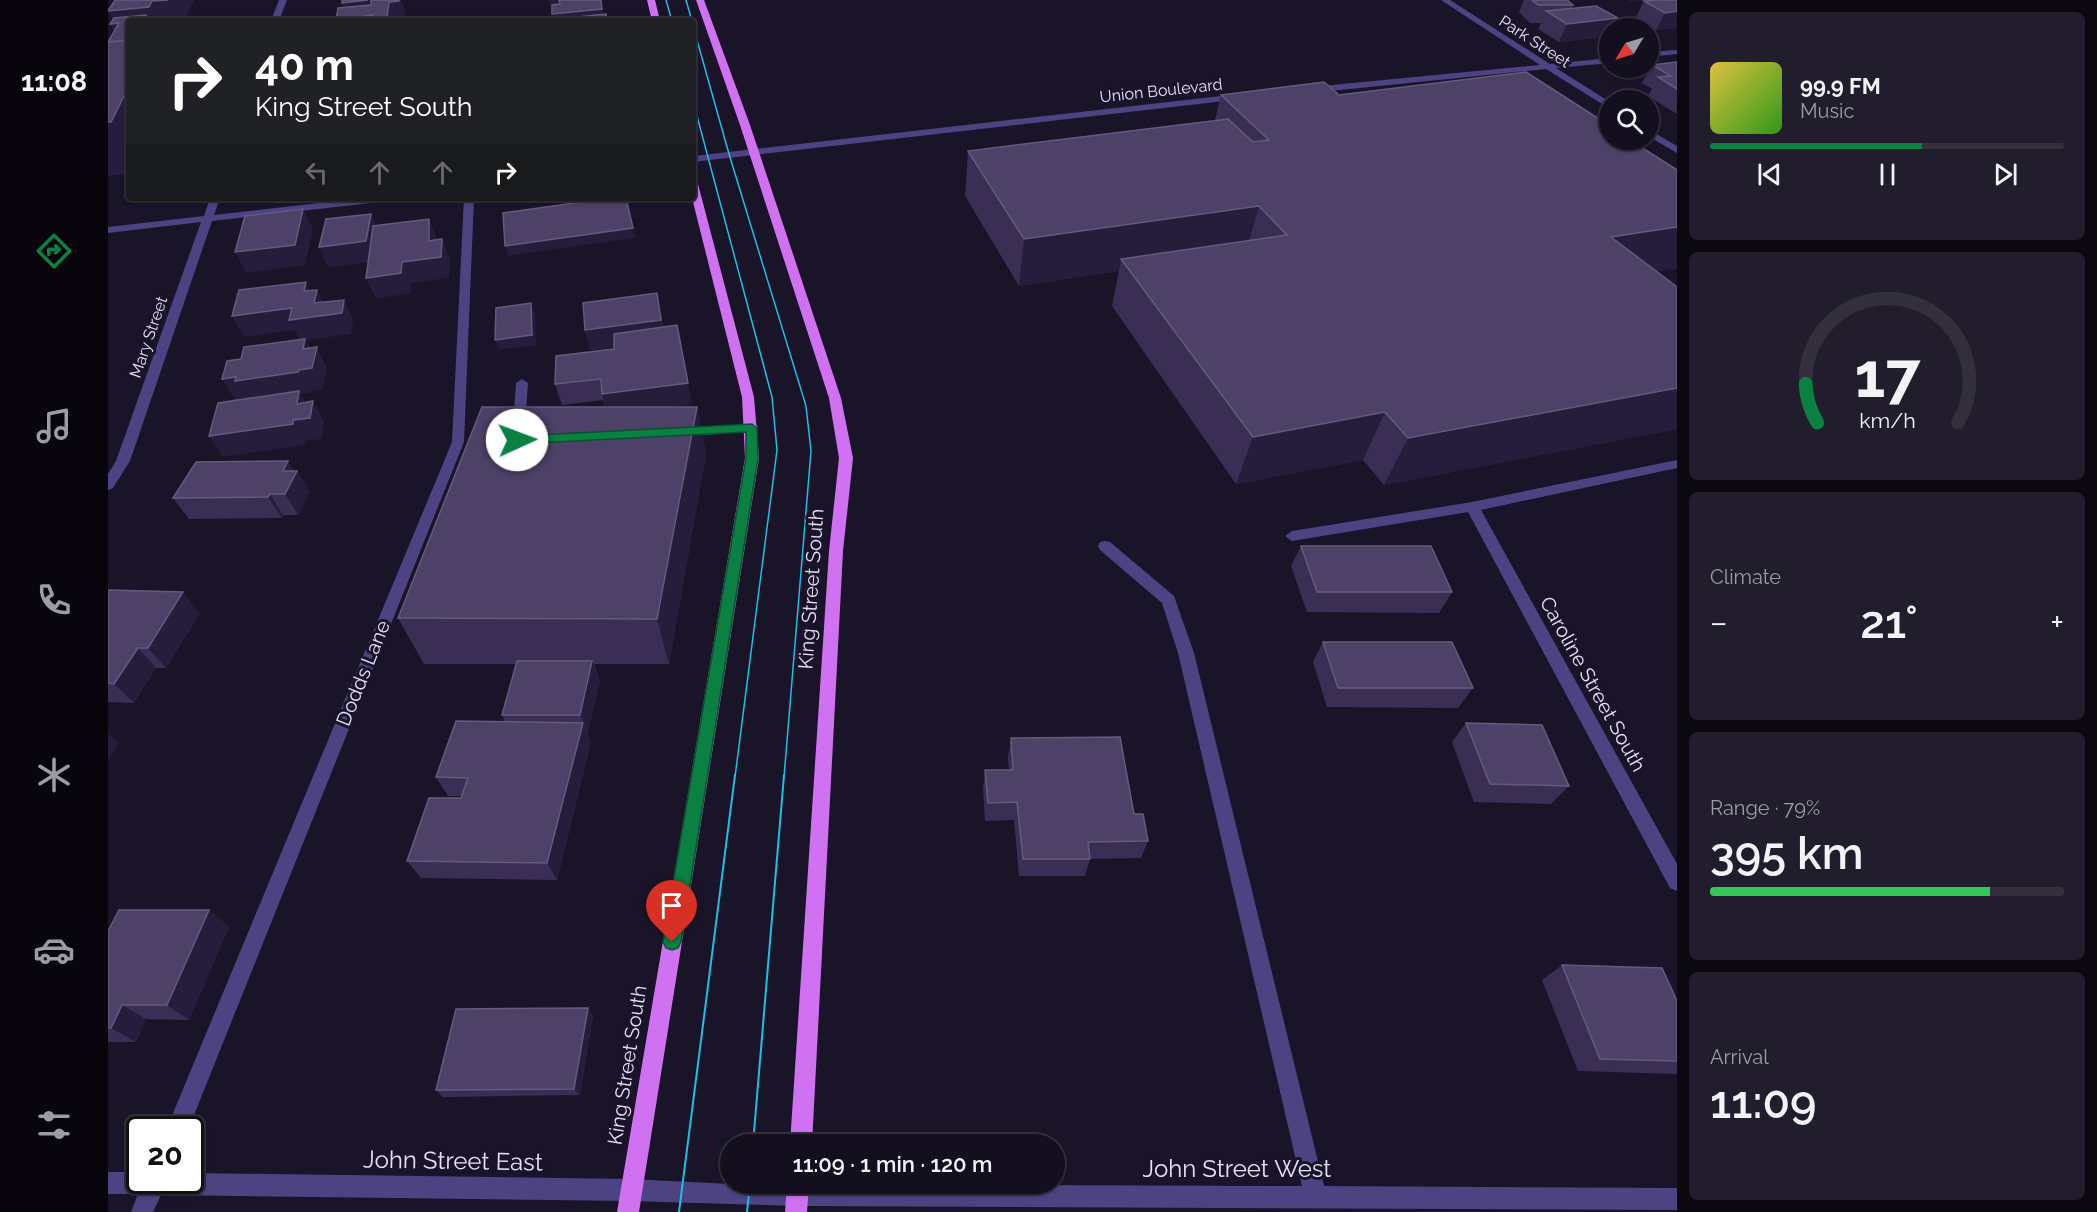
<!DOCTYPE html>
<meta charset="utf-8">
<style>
:root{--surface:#140f1f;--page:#211d2c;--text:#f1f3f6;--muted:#9d9ca4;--line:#332f3d;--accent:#0b8043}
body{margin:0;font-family:Raleway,sans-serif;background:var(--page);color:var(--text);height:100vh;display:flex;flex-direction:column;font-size:22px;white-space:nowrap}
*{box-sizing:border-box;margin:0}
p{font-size:20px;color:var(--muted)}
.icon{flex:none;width:33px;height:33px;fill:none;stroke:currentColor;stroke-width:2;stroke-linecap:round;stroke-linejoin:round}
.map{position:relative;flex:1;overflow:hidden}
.side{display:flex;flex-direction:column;gap:12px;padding:12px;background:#0b0811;width:420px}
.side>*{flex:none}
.hud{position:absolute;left:18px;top:18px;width:570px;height:183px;border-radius:6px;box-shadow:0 2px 4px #0004,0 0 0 2px var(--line);background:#202124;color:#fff;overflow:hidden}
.needle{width:39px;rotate:232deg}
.controls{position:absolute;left:1491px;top:18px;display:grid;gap:12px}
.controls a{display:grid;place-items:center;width:60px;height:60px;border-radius:50%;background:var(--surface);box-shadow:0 2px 4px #0004,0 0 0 2px var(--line);font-size:30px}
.speed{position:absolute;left:18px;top:1116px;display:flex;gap:12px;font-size:30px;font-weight:700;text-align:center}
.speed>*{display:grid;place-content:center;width:78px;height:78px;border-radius:50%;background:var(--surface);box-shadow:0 2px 4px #0004,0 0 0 2px var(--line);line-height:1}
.speed .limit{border:3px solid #111;border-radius:9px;background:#fff;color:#111}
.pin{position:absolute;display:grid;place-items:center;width:51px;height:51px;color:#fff;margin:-62px -26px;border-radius:50% 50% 50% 0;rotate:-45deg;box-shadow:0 0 6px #0007}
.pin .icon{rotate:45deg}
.me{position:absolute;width:66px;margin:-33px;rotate:88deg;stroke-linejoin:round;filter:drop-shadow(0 0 4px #0008)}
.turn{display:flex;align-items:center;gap:21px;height:126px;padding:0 30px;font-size:27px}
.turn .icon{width:78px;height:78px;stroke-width:2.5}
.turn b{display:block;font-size:42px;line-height:51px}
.lanes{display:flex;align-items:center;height:57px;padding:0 30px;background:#0003;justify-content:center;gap:30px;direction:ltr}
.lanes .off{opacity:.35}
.big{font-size:45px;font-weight:600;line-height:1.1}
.side .tile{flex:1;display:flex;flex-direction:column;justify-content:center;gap:9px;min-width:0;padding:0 21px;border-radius:9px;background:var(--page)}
.side .dial{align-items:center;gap:0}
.dial svg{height:156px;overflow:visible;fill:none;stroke:var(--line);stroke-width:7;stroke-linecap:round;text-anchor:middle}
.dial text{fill:var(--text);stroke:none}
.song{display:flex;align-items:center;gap:18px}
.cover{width:72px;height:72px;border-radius:9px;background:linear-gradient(135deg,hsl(50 70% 55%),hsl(110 70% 35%))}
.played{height:6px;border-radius:3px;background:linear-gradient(90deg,var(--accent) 60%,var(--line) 60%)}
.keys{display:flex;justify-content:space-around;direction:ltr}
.heat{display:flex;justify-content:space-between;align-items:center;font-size:33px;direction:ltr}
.charge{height:9px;border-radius:4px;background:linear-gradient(90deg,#34c759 79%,var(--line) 0)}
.trip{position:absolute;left:612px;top:1134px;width:345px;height:60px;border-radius:30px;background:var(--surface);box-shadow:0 2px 4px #0004,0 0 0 2px var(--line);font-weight:600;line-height:60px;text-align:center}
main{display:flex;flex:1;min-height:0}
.menu{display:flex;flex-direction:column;width:108px;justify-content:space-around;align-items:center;background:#08060c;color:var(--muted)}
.menu .icon{width:42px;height:42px}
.menu .selected{color:var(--accent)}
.menu b{font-size:27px;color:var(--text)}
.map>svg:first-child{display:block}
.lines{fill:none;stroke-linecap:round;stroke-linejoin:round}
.minor{fill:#4d4383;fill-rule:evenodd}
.major{fill:#cf71f1;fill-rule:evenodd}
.tram-far1{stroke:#1ebee9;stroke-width:1.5}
.tram{stroke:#1ebee9;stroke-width:2}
.wall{fill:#3b2e55}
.shaded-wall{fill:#261c3c}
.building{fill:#4d4167;stroke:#655a7e;stroke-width:1.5}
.route{fill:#0b8043;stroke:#07532c;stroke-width:1.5}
.labels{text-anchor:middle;stroke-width:6;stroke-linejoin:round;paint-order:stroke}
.far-street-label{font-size:16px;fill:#e6dffc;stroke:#1a1429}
.street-label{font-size:20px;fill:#e6dffc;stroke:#1a1429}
.near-street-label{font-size:24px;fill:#e6dffc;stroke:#1a1429}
</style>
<main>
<nav class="menu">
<b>11:08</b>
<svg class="icon selected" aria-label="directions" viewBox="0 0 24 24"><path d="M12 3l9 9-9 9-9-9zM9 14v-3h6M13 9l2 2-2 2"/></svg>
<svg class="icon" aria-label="music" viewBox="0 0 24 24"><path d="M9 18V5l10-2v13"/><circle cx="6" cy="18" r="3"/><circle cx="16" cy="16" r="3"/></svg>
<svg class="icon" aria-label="phone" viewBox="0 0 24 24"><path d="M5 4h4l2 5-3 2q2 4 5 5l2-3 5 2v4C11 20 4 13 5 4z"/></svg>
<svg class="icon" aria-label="climate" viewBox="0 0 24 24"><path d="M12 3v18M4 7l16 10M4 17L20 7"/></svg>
<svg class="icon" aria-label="car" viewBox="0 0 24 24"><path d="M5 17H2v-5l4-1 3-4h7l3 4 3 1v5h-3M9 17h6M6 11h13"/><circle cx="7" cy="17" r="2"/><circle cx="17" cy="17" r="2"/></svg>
<svg class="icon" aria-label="filters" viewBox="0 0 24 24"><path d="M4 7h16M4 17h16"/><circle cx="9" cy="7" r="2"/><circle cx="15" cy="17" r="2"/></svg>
</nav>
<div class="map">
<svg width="1569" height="1212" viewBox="0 0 1569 1212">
<rect width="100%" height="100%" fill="#1a1429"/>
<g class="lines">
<!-- minor -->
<path class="minor" d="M171 0H179L171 21H163Z
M1333 0H1342L1442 64 1502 58V63L1448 68 1502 102V109L1438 69 1203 93 1199 90 1203 87 1432 65Z
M1569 50V54L1540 57V52Z
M1131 94 1134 95V99L585 162V156Z
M1540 129 1569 146V153L1540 136Z
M102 198H112L106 215 255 198H286L281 201 104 221 22 461 5 488 0 490V474L8 461 93 222 0 233V227L96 216Z
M356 198H366L356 442 80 1130H58L344 442Z
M414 379 420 383 417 425 411 429 405 425 408 383Z
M644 424 649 425 650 428 649 431 575 437 569 433 575 429Z
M1569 460V468L1373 510 1569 864V891L1562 888 1360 512 1184 541 1177 536 1184 531 1364 502Z
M997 541 1002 542 1066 596 1086 653 1216 1186 1569 1188V1210L689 1206 523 1201 53 1195 45 1212H23L30 1194H0V1172H32V1180H82V1173L523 1179 622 1184 1194 1186 1070 653 1054 603 992 550 990 546 992 542Z"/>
<!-- major -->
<path class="major" d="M539 0H547L552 21H544Z
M588 0H596L642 125 733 398 745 458 735 551 704 1144H682L721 551 731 458 721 398 632 125Z
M585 181 590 184 646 397 651 458 531 1212H509L637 458 634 397 584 198Z
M679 1184H701L699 1212H677Z"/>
<!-- tram-far1 -->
<path class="tram-far1" d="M558 0 564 21
M578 0 584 21
M585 26 621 154 698 406 703 451 676 777
M585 101 664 397 669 450 627 777"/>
<!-- tram -->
<path class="tram" d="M645 1144 676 775
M571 1212 627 775
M639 1212 642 1184"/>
</g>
<!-- wall -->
<path class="wall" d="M1416 0H1459L1465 5 1464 8 1510 18 1505 28H1502L1501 36 1451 42 1430 29 1433 23H1422L1411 12Z
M1569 0V28L1548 30 1527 19 1536 1Z
M1569 62V114L1540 96 1544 89 1534 83 1544 65Z
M1113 95H1231L1569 170V268L1549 271 1569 287V429L1276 485 1255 460 1128 484 1004 306 1011 271 911 286 857 196 860 151 1107 120Z
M553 314 555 327 584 404 562 407H589L598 454 561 664H486L492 681 479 734 483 742 449 880 313 878 299 861 353 798 354 796H340L328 777 397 722 394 715 408 664H316L290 618 497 407 495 400 454 405 447 384 506 349V347L482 350 477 330Z
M180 461 186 471H189L202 492 190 515H175L174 518 81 519 65 498Z
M1193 546 1344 592 1331 613 1199 612 1183 566Z
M0 590 92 613 58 668H48L26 703 0 702Z
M1215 642 1365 688 1350 708 1219 707 1205 662Z
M1358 723 1461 786 1443 804 1366 802 1344 742Z
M903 738 1026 814 1040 841 1033 858 982 859 977 876H911L906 820 877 821 875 789 877 770H901L900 757Z
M101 910 121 927 81 1020 38 1019 28 1042H0V931Z
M1454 965 1569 1001V1074L1470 1071 1434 980Z
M485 1016 472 1095 335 1097 328 1090Z"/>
<!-- shaded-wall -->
<path class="shaded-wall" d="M60 0H86L78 17 53 19 52 21H21L12 42 2 24H7L0 11 44 1Z
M264 0 281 2 288 0H293L298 13 297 19 287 20V21H240L234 3Z
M441 0H493L496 21H446L444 14 493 2 442 6Z
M1522 0H1537L1521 2Z
M1569 11V28L1548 30 1557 13Z
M1510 18 1505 28H1502L1501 36 1451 42 1459 24Z
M21 86V174L0 176V122Z
M1151 206 1138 252 1013 259 1011 271 911 286 916 239Z
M195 209 205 229 197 265 138 273 127 252Z
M263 214 272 234 267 262 220 267 211 247Z
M321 219 329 239 328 258 334 239 342 260 341 278 303 283 302 294 268 298 258 278 294 262 321 241Z
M1569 227V268L1476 283 1503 237Z
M525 228 527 238 400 256 397 246Z
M198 282 207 299 209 290 219 310 236 300 245 320 243 334 198 340 207 357 209 347 219 368 215 389 203 391 202 393 193 394 203 412 205 401 216 422 214 439 197 441V445L115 457 101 436 138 398 127 400 114 379 195 349 187 330 136 337 124 316 196 291Z
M549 293 557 341 482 350 477 330Z
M423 303 427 313 428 345 391 350 387 340Z
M580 383 584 404 499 415 494 394Z
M1569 388V429L1276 485 1300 438Z
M589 407 598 454 561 664 549 619Z
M1277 412 1255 460 1128 484 1145 437Z
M180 461 188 474 189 471 202 492 190 515 177 494 175 471Z
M162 494 175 515 174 518 160 497Z
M75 592 92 613 58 668 40 648Z
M30 648 48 668 26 703 6 684Z
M484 661 492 681 480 734 472 715Z
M475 723 483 742 449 880 439 863Z
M0 733 11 743 0 761Z
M101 910 121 927 81 1020 59 1005Z
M14 1005 38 1019 28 1042 3 1028Z
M480 1008 485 1016 472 1095 466 1089Z"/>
<!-- building -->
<path class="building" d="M7 0H60L44 1 41 7 0 11Z
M234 0H260L234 3Z
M263 0H291V1L281 2 279 17 264 19 265 15 256 16V19L228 21 230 8 263 5Z
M451 0H493L494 9 444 14V5L452 4Z
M1424 0H1459L1465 5H1430Z
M1548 0H1569V11L1557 13 1536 1Z
M1488 6 1510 18 1459 24 1438 11Z
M498 14 499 21H450V19Z
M38 15 35 21H21V40L0 42 11 23 2 24 6 18Z
M21 40V86L3 122H0V42Z
M1569 62V89L1550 77 1563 76 1544 65Z
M1418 72 1502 126V140H1522L1569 170V227L1503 237 1569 287V388L1300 438 1277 412 1145 437 1013 259 1179 235 1151 206 916 239 860 151 1120 119 1145 142 1161 140 1113 95 1216 82 1231 95Z
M503 198H518L525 228 397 246 395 213Z
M195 209 187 245 127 252 137 216Z
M263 214 258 241 211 247 218 219Z
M321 219V241L334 239 333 257 294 262 293 273 258 278 265 226Z
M198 282 196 291 209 290 206 303 236 300 234 313 181 320 184 308 124 316 131 290Z
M549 293 553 320 477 330 475 303Z
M423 303 424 335 387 340 388 308Z
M569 325 580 383 494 394 493 379 447 384 448 356 506 349V334Z
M197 339 195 349 209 347 204 368 191 370 190 372 127 381 128 377 114 379 119 361 133 359 136 347Z
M191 391 189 404 205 401 202 418 185 420V424L101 436 110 403Z
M374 407H589L549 619 290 618Z
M180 461 175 471H189L177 494H162L160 497 65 498 88 462Z
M1193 546H1323L1344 592H1209Z
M0 590 75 592 40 648H30L6 684 0 683Z
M1215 642H1344L1365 688H1230Z
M409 661H484L472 715H394Z
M348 721 475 723 439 863 299 861 321 798H353L360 778 328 777Z
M1358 723 1434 725 1461 786 1382 784Z
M1012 737 1026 814H1035L1040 841 980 842 982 859H915L909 802 880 803 877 770H905L903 738Z
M11 910H101L59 1005H14L3 1028H0V931Z
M1454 965 1554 968 1569 1001V1061L1492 1059Z
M480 1008 466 1089 328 1090 348 1009Z"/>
<!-- route -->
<path class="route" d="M644 424 649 428 650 458 573 942 570 948 564 950 558 948 555 942 638 458V432L409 444 403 440 409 436Z"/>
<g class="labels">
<!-- far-street labels -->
<g class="far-street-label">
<text transform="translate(1427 41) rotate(33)" y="6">Park Street</text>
<text transform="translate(1053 90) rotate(-6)" y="6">Union Boulevard</text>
<text transform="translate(40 337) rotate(-71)" y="6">Mary Street</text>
</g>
<!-- street labels -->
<g class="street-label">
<text transform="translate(703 589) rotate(-86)" y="7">King Street South</text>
<text transform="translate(255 673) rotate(-68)" y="7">Dodds Lane</text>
<text transform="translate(1485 684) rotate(61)" y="7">Caroline Street South</text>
<text transform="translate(519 1065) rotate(-81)" y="7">King Street South</text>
</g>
<!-- near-street labels -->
<g class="near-street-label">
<text transform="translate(345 1161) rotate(1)" y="8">John Street East</text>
<text x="1129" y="1177">John Street West</text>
</g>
</g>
</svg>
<div class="controls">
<a><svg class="needle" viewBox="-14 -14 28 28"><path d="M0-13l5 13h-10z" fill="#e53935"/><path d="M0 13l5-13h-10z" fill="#9d9ca4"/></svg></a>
<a><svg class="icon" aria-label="search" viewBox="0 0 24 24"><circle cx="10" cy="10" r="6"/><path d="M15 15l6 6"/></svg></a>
</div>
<div class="speed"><div class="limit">20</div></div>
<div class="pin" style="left:564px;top:942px;background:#d93025"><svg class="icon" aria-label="arrive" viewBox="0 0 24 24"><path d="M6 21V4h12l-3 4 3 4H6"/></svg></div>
<svg class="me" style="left:409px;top:440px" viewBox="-20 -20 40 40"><circle r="19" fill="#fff"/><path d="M0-13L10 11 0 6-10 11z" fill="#0b8043"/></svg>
<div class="trip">11:09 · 1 min · 120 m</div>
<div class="hud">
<div class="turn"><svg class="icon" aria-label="right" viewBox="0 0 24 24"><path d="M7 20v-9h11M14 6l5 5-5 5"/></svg><div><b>40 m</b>King Street South</div></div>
<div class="lanes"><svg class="icon off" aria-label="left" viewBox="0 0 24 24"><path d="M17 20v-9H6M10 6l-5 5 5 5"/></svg><svg class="icon off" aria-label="ahead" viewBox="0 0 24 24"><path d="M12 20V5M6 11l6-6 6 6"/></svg><svg class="icon off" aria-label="ahead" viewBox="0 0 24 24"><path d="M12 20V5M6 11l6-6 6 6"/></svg><svg class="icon" aria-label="right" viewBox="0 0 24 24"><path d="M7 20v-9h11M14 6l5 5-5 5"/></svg></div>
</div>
</div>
<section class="side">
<div class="tile">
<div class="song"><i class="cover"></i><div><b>99.9 FM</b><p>Music</p></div></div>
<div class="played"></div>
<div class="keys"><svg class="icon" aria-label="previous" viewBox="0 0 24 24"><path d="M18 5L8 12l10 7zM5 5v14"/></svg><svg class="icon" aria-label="pause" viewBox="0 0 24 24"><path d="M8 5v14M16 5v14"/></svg><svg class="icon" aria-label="next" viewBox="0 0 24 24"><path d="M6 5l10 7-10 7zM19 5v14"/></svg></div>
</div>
<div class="tile dial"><svg viewBox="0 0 100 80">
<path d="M14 69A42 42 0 1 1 86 69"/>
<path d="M14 69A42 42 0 0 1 8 49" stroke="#0b8043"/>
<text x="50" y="56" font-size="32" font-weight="700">17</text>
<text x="50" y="72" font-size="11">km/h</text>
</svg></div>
<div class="tile"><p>Climate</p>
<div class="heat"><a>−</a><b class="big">21°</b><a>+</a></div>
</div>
<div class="tile"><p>Range · 79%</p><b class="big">395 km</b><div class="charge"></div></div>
<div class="tile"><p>Arrival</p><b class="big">11:09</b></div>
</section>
</main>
